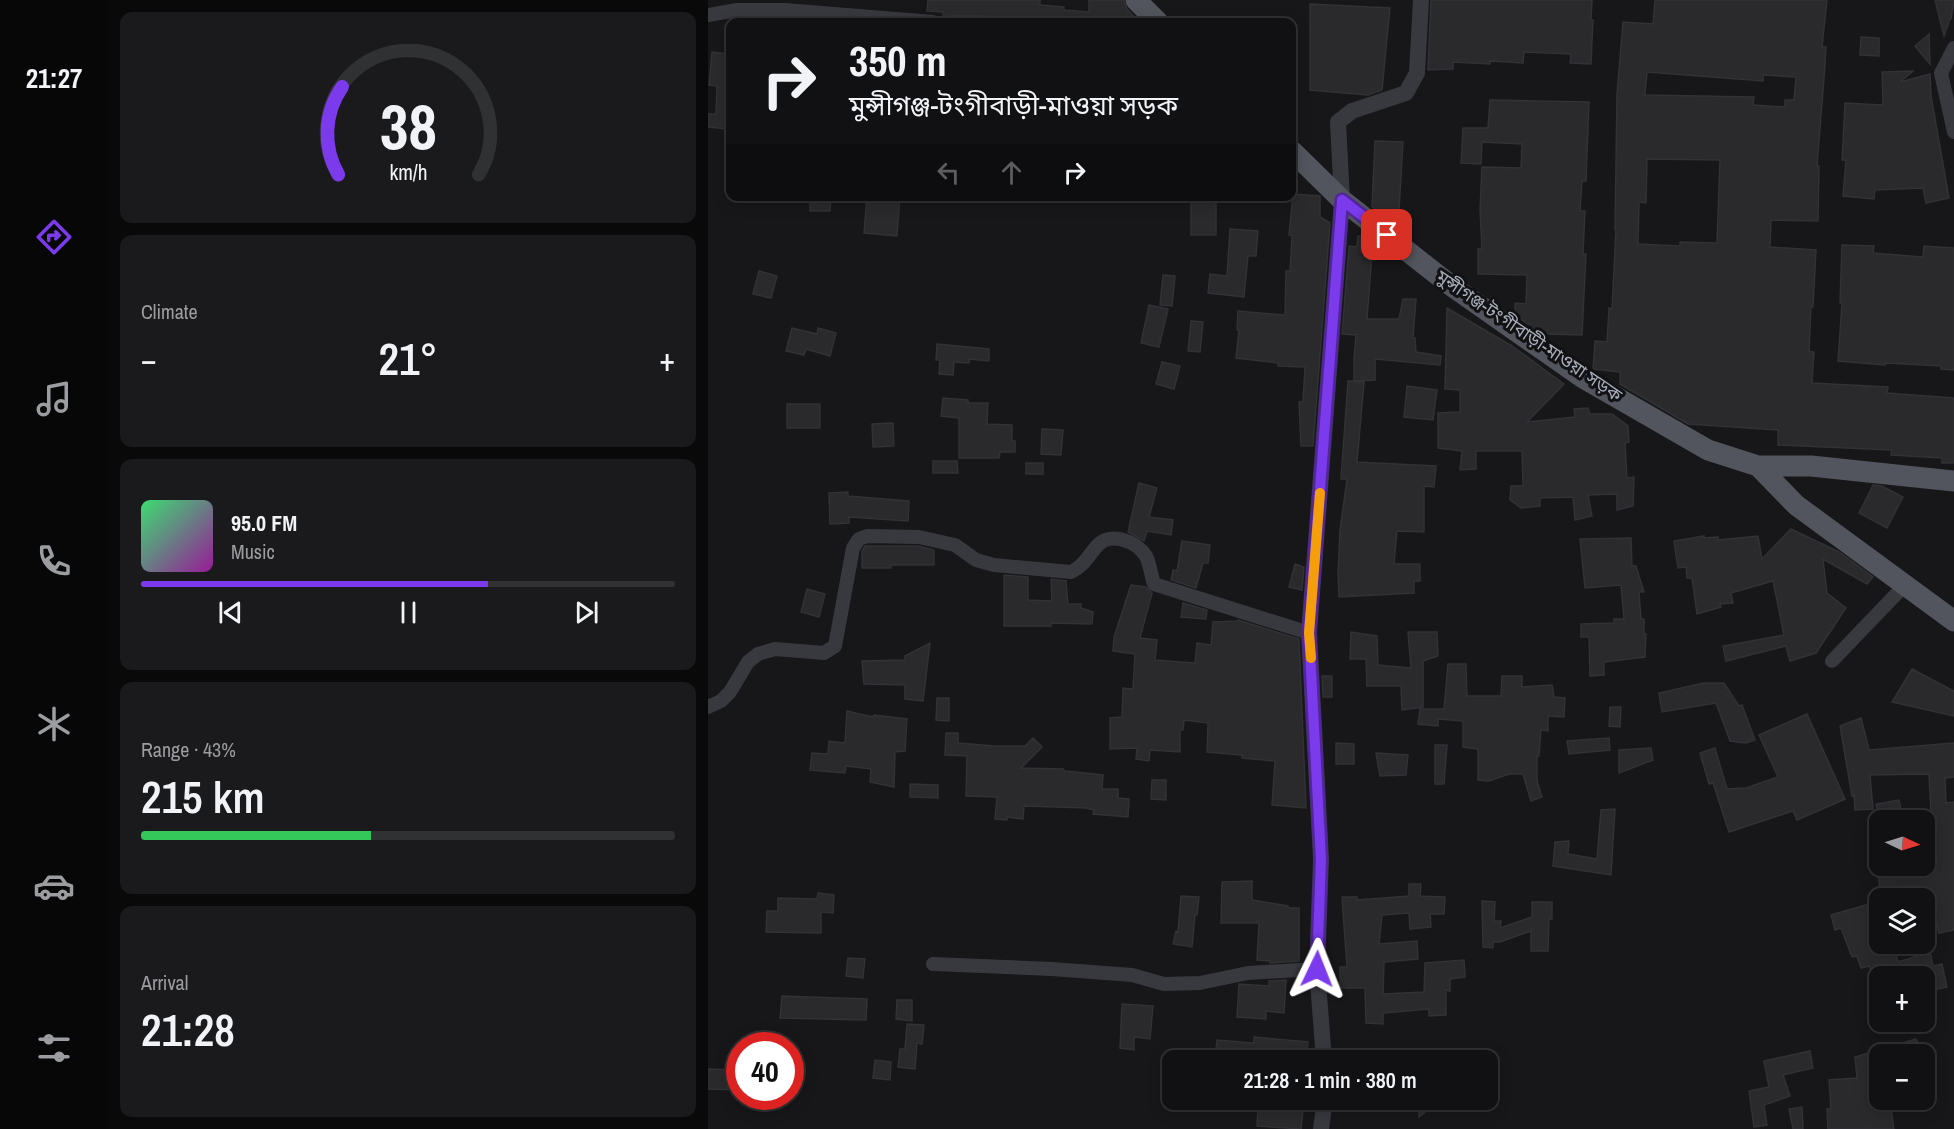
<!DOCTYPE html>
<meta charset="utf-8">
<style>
:root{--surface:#111113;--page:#1a1a1c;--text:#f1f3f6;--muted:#9c9da0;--line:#303133;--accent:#7c3aed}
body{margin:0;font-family:"Archivo Narrow","Noto Sans Bengali",sans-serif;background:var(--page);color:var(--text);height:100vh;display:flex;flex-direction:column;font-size:22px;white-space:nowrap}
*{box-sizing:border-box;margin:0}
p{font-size:20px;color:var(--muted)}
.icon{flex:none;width:33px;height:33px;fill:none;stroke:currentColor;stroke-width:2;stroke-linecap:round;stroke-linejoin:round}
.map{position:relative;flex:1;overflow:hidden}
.drawer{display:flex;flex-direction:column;gap:12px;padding:12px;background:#09090a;width:600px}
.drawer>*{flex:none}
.guide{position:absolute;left:18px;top:18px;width:570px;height:183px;border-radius:12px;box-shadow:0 3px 15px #0003,0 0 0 2px var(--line);background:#111113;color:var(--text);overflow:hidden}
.needle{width:39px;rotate:94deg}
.controls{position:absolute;left:1161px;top:810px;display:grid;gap:12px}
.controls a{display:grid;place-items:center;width:66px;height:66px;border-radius:12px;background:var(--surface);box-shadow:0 3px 15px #0003,0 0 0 2px var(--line);font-size:30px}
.speed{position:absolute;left:18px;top:1032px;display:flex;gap:12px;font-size:30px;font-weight:700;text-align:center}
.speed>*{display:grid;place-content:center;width:78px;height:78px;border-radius:50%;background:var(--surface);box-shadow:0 3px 15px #0003,0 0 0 2px var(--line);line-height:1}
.speed .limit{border:9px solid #d22;background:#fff;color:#111}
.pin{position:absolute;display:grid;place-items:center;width:51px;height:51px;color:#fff;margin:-26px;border-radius:12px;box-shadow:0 3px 9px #0006}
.me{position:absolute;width:66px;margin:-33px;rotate:2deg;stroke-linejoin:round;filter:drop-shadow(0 0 4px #0008)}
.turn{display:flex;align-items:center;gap:21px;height:126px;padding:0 24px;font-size:27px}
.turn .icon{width:78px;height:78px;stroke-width:2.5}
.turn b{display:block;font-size:42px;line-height:51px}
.lanes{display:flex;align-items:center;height:57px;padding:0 24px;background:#0003;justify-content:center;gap:30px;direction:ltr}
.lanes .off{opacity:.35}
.big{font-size:45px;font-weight:600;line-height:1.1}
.drawer .card{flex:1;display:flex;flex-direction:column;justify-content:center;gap:9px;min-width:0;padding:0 21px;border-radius:12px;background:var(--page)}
.drawer .dial{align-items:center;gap:0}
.dial svg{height:156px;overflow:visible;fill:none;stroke:var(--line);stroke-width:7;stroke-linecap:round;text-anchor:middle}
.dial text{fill:var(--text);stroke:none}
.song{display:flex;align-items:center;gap:18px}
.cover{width:72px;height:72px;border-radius:9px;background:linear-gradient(135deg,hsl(140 70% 55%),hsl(300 70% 35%))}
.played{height:6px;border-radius:3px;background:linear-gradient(90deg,var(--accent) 65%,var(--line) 65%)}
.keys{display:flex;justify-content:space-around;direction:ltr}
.heat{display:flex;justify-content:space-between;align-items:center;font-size:33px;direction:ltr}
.charge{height:9px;border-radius:4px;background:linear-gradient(90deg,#34c759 43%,var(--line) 0)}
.trip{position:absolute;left:454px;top:1050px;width:336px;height:60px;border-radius:12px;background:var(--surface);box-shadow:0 3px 15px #0003,0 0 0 2px var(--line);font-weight:600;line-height:60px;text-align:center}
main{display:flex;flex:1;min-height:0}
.tab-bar{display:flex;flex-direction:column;width:108px;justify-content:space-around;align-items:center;background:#070708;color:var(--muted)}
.tab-bar .icon{width:42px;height:42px}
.tab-bar .active{color:var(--accent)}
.tab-bar b{font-size:27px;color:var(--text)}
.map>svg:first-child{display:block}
.building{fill:#2a2a2d;stroke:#313136;stroke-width:1.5;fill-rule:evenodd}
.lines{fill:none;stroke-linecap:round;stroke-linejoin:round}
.minor{stroke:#38393f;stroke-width:14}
.tertiary{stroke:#38393f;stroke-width:16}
.primary{stroke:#53555e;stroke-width:21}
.route-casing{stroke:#51269a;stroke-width:15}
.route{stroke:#7c3aed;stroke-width:10}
.slow{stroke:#f59e0b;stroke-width:10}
.labels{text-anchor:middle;stroke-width:6;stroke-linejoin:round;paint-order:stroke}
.street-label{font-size:18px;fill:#a8adba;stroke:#121214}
</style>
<main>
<nav class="tab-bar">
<b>21:27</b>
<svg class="icon active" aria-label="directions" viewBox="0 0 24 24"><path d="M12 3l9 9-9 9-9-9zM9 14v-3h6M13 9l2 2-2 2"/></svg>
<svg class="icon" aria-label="music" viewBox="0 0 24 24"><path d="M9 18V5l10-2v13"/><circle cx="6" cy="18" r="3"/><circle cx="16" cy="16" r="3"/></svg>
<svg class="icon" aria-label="phone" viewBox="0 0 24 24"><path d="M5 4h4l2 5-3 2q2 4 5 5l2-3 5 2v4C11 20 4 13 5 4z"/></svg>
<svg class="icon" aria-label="climate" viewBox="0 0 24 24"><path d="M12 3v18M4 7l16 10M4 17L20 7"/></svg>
<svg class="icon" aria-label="car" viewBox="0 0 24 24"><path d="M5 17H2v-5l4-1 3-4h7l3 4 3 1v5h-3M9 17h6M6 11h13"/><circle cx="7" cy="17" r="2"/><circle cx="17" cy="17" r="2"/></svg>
<svg class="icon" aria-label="filters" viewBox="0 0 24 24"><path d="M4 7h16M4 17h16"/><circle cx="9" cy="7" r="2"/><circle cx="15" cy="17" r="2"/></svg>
</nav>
<section class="drawer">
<div class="card dial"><svg viewBox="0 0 100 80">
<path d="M14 69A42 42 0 1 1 86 69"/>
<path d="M14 69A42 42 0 0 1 16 24" stroke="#7c3aed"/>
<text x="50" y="56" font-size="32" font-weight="700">38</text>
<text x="50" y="72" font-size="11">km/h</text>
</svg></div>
<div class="card"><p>Climate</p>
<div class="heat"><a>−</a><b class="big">21°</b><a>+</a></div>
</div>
<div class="card">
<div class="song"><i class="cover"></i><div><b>95.0 FM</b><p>Music</p></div></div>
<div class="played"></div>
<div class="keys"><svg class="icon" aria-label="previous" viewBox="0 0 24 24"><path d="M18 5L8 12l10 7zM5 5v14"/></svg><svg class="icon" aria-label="pause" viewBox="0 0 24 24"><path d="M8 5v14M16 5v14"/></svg><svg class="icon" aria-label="next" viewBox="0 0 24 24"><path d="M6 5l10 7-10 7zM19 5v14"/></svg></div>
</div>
<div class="card"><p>Range · 43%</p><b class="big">215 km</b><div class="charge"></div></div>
<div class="card"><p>Arrival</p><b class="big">21:28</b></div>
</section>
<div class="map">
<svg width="1246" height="1129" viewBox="0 0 1246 1129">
<rect width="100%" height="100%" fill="#171719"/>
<!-- building -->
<path class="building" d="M220 0H332V5L356 7V10L381 12V0H416L419 9 431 22H340L314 20V22H281V16L235 15V12L219 11Z
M723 0H884L883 20H885L883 64 862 63 863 54 816 52 815 63 782 61V64L745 62V69L720 70Z
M947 0H1119L1114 47H1118L1116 78 1109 166H1111L1110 221 1063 220 1062 247 1108 250 1105 307H1103L1101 351 1106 352 1104 383 1180 387 1179 393 1246 398V463H1234V458L1183 455 1184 450 1070 445V430L980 424 912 384V372L885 369 887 341 899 342 901 308 904 309 908 230H907L909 94 915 22 945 24ZM939 72 1055 81V75L1088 77 1086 100H1077V107L1045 105 1046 97 937 95ZM939 159 1012 160 1009 243 972 242V246L930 244 931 202 938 203Z
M1227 0H1246L1243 19H1242L1236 36Z
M602 4 682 8 674 90 660 95 602 90Z
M1221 34 1222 64 1207 46Z
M1153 37 1171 38V56L1152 55Z
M4 52 20 54 18 68H22L19 104H20L19 129 0 127V114H8L9 86 1 85Z
M1205 71 1192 82 1222 74 1223 96 1241 198 1218 203 1215 188 1167 190 1166 199 1135 196 1138 160H1134L1137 103 1175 105 1174 72Z
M782 100 881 102 878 181H874L872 211H877L875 254H878L874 335 834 334 807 315V303L818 304 819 275 770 274V249H774L772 210 774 167 813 168 814 144 774 142 773 164 753 163 755 128H780Z
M667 141 695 142 690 227 664 207Z
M585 194 612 196V217L622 223 605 446H593L591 402H595L597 367 570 366V363L528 358 531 330H529L530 311 577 315 578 271H582L584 236 581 235Z
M102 196H123L122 211H102Z
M159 196H192L189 236 156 233Z
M483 197H508V235H483Z
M522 229 550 231 548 256H540L536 297 500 293 502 274 519 276Z
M650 236 661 237 665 241 659 319H691L695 299H708L705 338H707L708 352 733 356 732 365 667 359V380L646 381V358L648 335 634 334 641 246 649 247Z
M1134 245 1166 246 1165 253 1215 257 1216 246 1246 248V370L1233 369V366L1177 363V365L1130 361 1134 303H1132Z
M51 271 69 276 63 298 45 294Z
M455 275 467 276 464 306 452 305Z
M441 305 460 309 451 347 433 343Z
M739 308 804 346 856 384 819 422 867 417 866 409 880 408 882 414H904L920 426 921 442 917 443 919 478 926 477 925 506 909 510V494L880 495 884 516 867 520 865 497 832 498V506L813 508 802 500 803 486H815L814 451H768V469L752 470 754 451 730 448V413L752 412V390L737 389Z
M483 321 495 322 492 352 480 351Z
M84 328 109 334 110 328 128 333 122 356 98 349 96 355 78 351Z
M229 344 281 349V361L261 359V363L246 362 245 375 231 374 232 360H228Z
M454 362 472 366 466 389 448 384Z
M640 381 656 382 649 462 728 466 726 487 716 486V532L689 531 686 564H712V581H706V593L631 597 630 573 632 530 639 479H633Z
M699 386 729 390 725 420 696 417Z
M235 398 260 400V403H280L279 424 304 425V441H307V452H292L291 458H251V418L233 416Z
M79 404H112V428H79Z
M185 423 186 446 165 447 164 424Z
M334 429 355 430 353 455 333 454Z
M225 461H249L250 473H225Z
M318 463H335V474H318Z
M431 483 449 488 441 517 465 520 463 535 439 531 436 541 420 532Z
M1165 485 1174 486 1195 497 1179 528 1151 513Z
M140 492V496L201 501 200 521 141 517V523L122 524 121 493Z
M1083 529 1131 552 1165 577 1159 584 1115 559 1119 593 1138 608 1108 653 1082 661 1078 646 1018 661 1015 646 1076 635 1065 581 1023 593 1025 603 1012 604 1013 607 989 614 984 578H979L978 567 970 568 966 541 996 536V538L1010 537V540L1050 536 1054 559Z
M923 538 924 566H928L936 592H931L933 619H936V633L938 634 937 657 896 662V675L882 676 881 637H873V624L906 623V619H916L913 585 877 588 872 539Z
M474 541 502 545 500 563H495L488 588 463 580 465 570 469 571Z
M157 546H210L226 550V565H183V568H154V551Z
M587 564 596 567 594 590 581 587Z
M296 575 320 577V600L344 601 343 579 358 581 360 604H373V608L385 612 384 624 343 623V626H296Z
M423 585 438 587 444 593 432 638 449 640 447 660 487 663 489 643 503 645 505 622 530 621V620L591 639 598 808 564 805 567 761 534 758V755L499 752 500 723 476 720 475 730H472V752L442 750 441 761 428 759 429 748 402 749V718L414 717 415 688 425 689 427 654 405 651 406 637Z
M99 589 117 594 111 617 93 612Z
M475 603 499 610 498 619 473 617Z
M643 632 669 636 670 665 703 668 700 632H729L730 656 715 661V707L694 710 693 686H659L658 659H642Z
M222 643 215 701 197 699V685L156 684 154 661 197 660V656Z
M740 664H758L759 696H793L794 676H814V687L844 685 846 697 857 698 856 717 840 716V731L833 730 831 756H829V781L834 797 823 801 815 774H801L781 781 770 780V749L755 747V721L730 719V726L710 724 712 709H736Z
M1204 669 1246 691V716L1184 702Z
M614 676H624V697H615Z
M996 683H1016L1031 706 1034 705 1047 740 1038 743 1022 741 1008 703 954 712 951 693Z
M229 698H241V721L228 720Z
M902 707H913L912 727 901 726Z
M139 711 165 717 166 715 199 719 197 751 187 752 186 787 162 782 163 769 138 766 137 773 102 770 104 753 120 754 121 741 137 743Z
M1099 714 1137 799 1089 820 1085 811 1021 832 1005 783 1001 784 992 753 1007 748 1019 789 1038 788 1070 777 1051 735Z
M1153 718 1161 750 1246 743V777L1237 778 1238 803 1246 802V930L1231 933 1222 893 1188 894 1189 898H1173L1170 874 1180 872 1179 866H1216V814L1223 813 1221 774 1162 775 1165 809 1147 810 1146 795 1144 796 1132 726Z
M238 733H250V743L286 746H317L325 738 334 747 313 768 355 769 357 771 395 775 394 789H410V798L421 799 420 817 385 814 386 810 378 808 316 806 315 819 299 817V820L287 819 289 797 258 796 259 756 237 755Z
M901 738 902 750 861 754 859 741Z
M628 743 646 744V764H628Z
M727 745H739L736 784H727Z
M943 748 945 760 911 773V750Z
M668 753 700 755 698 775 672 776Z
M444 780H458V800L443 799Z
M202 784 230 785V798L202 797Z
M1191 800 1195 820H1171L1168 804Z
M907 809 903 875 845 866 847 842 861 841 860 854 889 859 893 810Z
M544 881V900L580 906V908H591V961L562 963V961L549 960 551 923H513L514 882Z
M701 884H713L712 896 737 897 736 914H722L723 927 702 929 701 913 674 915 671 944 709 941 710 959 676 962 675 994 716 992 717 963 756 960 757 977 742 979V991L738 990V1015L721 1016V1009L675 1013V1024L658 1023 657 988H632V967H639L634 897H649V900L701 896Z
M110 893 126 895 125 913 113 912V933L58 932 59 911H70V898L109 899Z
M473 896 491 897 489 915H487L484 947 465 944 468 931 470 932Z
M774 901 787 902 786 921H793L792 928 824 917V902H844V919H841L840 951H823V931L792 942H785V948L775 947Z
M1172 901V944H1185L1190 962 1222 952 1225 966 1234 964 1239 987 1216 992V976H1205L1203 970 1166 977 1161 966 1153 968 1149 956 1144 957 1133 928 1127 930 1123 915Z
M140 958 157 959 155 978 138 976Z
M578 980 576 1013 558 1011V1019L529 1017 531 984 561 986V981Z
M74 996 159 999 158 1020 72 1018Z
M189 1000H204V1021L188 1019Z
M414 1004 445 1006 442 1039 426 1037V1050L412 1048Z
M199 1024 216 1025 214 1044 209 1043 207 1069 190 1067 192 1049H197Z
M546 1037 600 1042 598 1060 552 1057 551 1060 507 1059 509 1040 546 1043Z
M1208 1039 1214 1054H1172V1109L1183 1108 1186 1129H1120L1119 1109H1123L1121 1080 1149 1078 1147 1057Z
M1102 1051 1105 1068 1075 1075 1082 1096 1056 1105 1059 1125 1046 1127 1041 1091 1061 1087 1056 1061Z
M167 1060 183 1062 182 1080 165 1078Z
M0 1069 32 1070V1090L0 1089Z
M561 1100H596L593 1129 549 1126 550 1107 560 1108Z
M711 1100H732L711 1117Z
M1094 1107 1095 1129H1085L1081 1109Z"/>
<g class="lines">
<!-- minor -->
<path class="minor" d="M0 15 29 10H77L225 22
M1246 48 1233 73 1246 132
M1124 661 1197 585
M0 707 13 701 22 692 40 662 50 654 67 649 116 653 127 646 145 548 151 539 159 536 211 537 247 545 268 560 286 565 363 572C376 566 380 556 389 546 402 531 428 541 438 556 442 564 443 575 446 584L601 633
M225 964 344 969 424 975 456 984 492 983 540 973 609 969"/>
<!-- tertiary -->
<path class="tertiary" d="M616 1060 609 969 613 859 601 633 634 200 630 122 644 111 698 93 709 73 713 0
M613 1129 617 1100"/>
<!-- primary -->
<path class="primary" d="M428 0 450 22
M584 151 634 200 745 287 875 378 1000 450 1050 466H1103L1246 481
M1050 466 1088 505 1246 621"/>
</g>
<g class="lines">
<defs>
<path id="route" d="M609 969 613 859 601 633 634 200 679 235"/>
</defs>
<!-- route casing -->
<use href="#route" class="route-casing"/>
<!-- route -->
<use href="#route" class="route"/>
<!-- slow -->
<path class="slow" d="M603 658 601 633 612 493"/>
</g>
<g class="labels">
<!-- street labels -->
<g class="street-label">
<text transform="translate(821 336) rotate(34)" y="6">মুন্সীগঞ্জ-টংগীবাড়ী-মাওয়া সড়ক</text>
</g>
</g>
</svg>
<div class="controls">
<a><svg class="needle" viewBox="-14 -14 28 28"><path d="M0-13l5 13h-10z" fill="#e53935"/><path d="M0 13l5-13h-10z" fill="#9c9da0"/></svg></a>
<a><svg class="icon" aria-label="layers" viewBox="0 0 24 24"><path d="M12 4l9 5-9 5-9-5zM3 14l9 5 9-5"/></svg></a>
<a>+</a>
<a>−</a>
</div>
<div class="speed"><div class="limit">40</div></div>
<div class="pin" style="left:679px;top:235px;background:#d93025"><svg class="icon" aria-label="arrive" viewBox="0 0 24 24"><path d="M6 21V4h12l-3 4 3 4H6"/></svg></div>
<svg class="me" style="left:609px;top:969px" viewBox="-20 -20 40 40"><path d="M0-17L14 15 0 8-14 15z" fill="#7c3aed" stroke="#fff" stroke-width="4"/></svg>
<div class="trip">21:28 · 1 min · 380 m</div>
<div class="guide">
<div class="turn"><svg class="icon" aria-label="right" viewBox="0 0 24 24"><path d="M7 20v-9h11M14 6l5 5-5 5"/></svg><div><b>350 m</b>মুন্সীগঞ্জ-টংগীবাড়ী-মাওয়া সড়ক</div></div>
<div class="lanes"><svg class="icon off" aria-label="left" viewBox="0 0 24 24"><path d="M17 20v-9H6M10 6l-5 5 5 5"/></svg><svg class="icon off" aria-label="ahead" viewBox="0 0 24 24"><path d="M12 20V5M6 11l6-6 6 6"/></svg><svg class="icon" aria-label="right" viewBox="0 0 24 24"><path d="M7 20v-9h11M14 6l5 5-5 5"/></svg></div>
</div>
</div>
</main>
